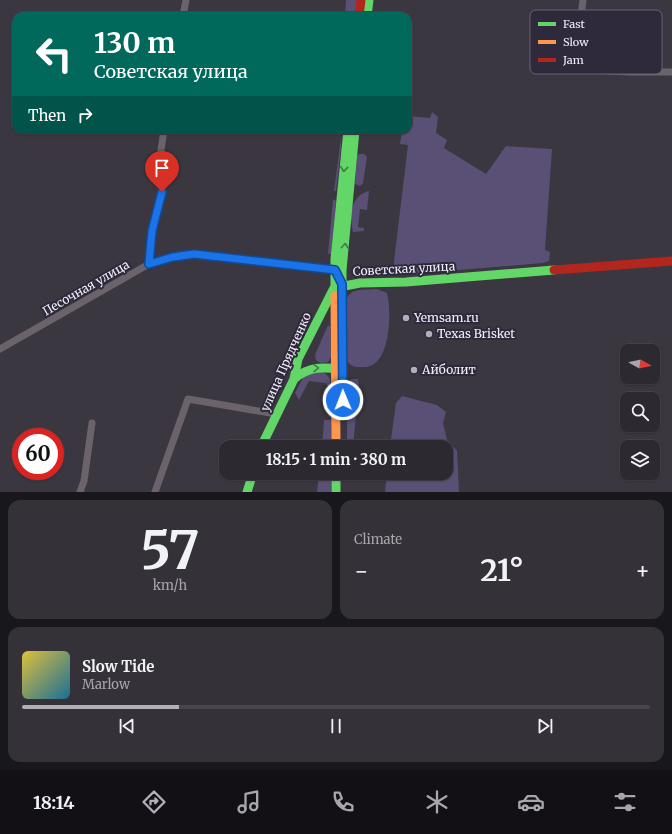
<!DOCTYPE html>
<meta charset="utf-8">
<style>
:root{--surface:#2c2931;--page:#343139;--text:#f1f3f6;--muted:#a6a6ab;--line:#48454d;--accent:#b1afba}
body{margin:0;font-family:Merriweather,serif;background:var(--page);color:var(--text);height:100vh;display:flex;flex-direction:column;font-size:15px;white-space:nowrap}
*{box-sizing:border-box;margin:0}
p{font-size:13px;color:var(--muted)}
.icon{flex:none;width:22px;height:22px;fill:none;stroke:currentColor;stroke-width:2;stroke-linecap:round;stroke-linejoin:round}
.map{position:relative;height:492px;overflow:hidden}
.details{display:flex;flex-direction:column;gap:8px;padding:8px;background:#18171b;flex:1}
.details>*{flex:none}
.top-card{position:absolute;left:12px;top:12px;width:400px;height:122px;border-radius:12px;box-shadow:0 1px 3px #0004,0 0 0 1px var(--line);background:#00695c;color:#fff;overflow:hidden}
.needle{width:26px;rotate:98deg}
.tools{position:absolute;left:620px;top:344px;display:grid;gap:8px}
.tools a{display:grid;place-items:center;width:40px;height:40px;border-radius:8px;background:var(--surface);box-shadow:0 1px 3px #0004,0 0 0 1px var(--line);font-size:20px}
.speed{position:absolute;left:12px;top:428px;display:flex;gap:8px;font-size:20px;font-weight:700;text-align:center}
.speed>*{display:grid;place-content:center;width:52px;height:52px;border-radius:50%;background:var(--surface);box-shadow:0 1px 3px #0004,0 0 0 1px var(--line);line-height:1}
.speed .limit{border:6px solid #d22;background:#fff;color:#111}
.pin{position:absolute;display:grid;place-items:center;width:34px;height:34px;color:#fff;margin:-41px -17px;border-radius:50% 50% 50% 0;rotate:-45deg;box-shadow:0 0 4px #0007}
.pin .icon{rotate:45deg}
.me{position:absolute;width:44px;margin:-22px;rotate:359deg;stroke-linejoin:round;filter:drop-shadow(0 0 3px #0008)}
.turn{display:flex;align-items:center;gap:14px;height:84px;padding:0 16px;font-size:18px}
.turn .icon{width:52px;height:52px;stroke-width:2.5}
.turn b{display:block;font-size:28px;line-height:34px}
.then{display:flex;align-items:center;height:38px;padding:0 16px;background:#0003;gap:8px;font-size:15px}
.big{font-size:30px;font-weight:700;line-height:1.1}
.details .widget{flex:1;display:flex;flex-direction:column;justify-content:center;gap:6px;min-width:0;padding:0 14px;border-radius:12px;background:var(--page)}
.details .dial{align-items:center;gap:0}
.dial b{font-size:52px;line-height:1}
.song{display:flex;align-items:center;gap:12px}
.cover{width:48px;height:48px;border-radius:6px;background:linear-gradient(135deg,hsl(50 70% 55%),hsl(200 70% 35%))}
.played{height:4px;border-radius:2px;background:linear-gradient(90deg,var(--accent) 25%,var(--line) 25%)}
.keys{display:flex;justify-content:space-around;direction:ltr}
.heat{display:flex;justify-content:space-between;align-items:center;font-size:22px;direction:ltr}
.details .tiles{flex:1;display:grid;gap:8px;grid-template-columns:1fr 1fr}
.widget:last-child{grid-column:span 2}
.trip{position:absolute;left:219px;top:440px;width:234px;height:40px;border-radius:12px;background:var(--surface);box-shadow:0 1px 3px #0004,0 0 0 1px var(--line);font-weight:700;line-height:40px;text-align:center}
.dock{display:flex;height:64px;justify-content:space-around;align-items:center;background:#121014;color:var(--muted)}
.dock .icon{width:28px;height:28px}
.dock .current{color:var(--accent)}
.dock b{font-size:18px;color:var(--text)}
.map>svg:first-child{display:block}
.green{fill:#5a4f75}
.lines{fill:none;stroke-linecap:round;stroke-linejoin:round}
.street{stroke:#6b636b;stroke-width:7}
.fast{stroke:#63d668;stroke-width:9}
.slow{stroke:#ff974d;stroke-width:9}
.jam{stroke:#b3261e;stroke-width:9}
.oneway{stroke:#46774f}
.route-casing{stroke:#114b97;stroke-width:10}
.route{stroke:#1a73e8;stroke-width:7}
.poi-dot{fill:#b1afba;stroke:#2e293b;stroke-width:1.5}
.labels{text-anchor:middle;stroke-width:4;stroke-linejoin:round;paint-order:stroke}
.street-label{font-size:12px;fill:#f1effb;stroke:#2e293b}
.poi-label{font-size:12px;fill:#f1effb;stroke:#2e293b;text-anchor:start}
.key{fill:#2e293b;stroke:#686475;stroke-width:1}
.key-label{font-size:11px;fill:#f1effb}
</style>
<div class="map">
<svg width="672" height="492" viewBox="0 0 672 492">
<rect width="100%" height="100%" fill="#3a3741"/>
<!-- green -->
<path class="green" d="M346 0H357L355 16H345Z
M432 112 438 117 436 133 447 140 444 148 486 174 506 146 552 149 545 250 550 252 549 261 543 263 412 274C402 275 394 272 394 261L408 145 400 144 402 130H408V116L430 118Z
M341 138V148L336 191H334Z
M359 154H364L367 157 363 183 360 186 355 184 357 156Z
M369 191 367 210 360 209 358 227 364 228V231L353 232C349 216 350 196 369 191Z
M333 199 336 201 331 254H328Z
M377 289 387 293C392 311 391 369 363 367 356 367 351 367 347 361L346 301 348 296 352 292 358 290Z
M328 325 330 327 331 357 328 362 320 363 316 360 315 355Z
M322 372C329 375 332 380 330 388L325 383 309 381 299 400 295 393 305 374 308 373Z
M351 379H358L359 383 353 447H347V389Z
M402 396 437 405 446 412 443 423 447 440 457 451 459 492H385L387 473H446V447H390L396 403Z
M324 420H331V447H322Z
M319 473H331V492H317Z"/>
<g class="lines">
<!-- street -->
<path class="street" d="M583 0 574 69 630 72H672
M183 16 186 0
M149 264 173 257 194 254 326 268 335 269 336 273
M0 349 149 264 152 231 162 192 161 150 164 130
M80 492 84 481 92 423
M155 492 188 399 276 414"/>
<!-- fast -->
<path class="fast" d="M367 16 369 0
M335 296V259L348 130
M342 321V270L355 130
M294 379C309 366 323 367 342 369
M261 447 294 379 298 359 334 288 360 283 406 282 554 270
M336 473V492
M247 492 253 473"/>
<!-- slow -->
<path class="slow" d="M335 296 336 447"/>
<!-- jam -->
<path class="jam" d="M359 16 361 0
M554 270 672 261"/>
</g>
<!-- one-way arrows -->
<defs><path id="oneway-chevron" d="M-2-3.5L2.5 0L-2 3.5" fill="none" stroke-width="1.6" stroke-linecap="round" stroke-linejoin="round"/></defs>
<g class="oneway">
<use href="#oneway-chevron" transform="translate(344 169) rotate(96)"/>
<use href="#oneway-chevron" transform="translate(345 246) rotate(-85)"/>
<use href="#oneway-chevron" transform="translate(316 368) rotate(-1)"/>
</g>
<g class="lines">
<defs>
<path id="route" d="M162 192 152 231 149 264 173 257 194 254 335 270 342 284 343 400"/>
</defs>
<!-- route casing -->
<use href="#route" class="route-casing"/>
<!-- route -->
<use href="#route" class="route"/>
</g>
<!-- markers -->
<g class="poi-dot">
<circle cx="406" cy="318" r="4"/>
<circle cx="429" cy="334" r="4"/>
<circle cx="414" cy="370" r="4"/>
</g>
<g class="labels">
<!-- street labels -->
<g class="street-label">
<text transform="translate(404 269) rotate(-3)" y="4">Советская улица</text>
<text transform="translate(86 288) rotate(-30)" y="4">Песочная улица</text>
<text transform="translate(286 362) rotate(-66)" y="4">улица Прядченко</text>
</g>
<!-- poi labels -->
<g class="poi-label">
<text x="414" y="322">Yemsam.ru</text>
<text x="437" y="338">Texas Brisket</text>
<text x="422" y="374">Айболит</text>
</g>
</g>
<!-- legend -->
<rect x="530" y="10" width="132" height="64" rx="6" class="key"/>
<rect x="538" y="22" width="18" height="4" fill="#63d668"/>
<rect x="538" y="40" width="18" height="4" fill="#ff974d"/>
<rect x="538" y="58" width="18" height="4" fill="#b3261e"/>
<g class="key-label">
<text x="563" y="28">Fast</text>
<text x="563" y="46">Slow</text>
<text x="563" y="64">Jam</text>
</g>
</svg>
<div class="tools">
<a><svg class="needle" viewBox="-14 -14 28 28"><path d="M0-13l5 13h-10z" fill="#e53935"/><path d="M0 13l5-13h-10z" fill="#a6a6ab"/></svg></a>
<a><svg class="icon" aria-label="search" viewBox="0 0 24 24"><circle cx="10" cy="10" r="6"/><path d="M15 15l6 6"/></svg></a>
<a><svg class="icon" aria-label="layers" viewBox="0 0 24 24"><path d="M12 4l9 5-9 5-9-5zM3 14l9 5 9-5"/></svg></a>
</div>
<div class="speed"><div class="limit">60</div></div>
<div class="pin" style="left:162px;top:192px;background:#d93025"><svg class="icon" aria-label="arrive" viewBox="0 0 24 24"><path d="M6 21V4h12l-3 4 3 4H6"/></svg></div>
<svg class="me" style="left:343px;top:400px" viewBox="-20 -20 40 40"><circle r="17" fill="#1a73e8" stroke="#fff" stroke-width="3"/><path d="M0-11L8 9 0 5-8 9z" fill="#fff"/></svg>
<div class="trip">18:15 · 1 min · 380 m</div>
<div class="top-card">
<div class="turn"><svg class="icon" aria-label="left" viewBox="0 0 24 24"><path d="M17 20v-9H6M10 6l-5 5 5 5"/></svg><div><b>130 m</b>Советская улица</div></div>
<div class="then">Then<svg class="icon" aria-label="right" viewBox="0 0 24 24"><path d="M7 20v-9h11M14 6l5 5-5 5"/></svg></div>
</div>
</div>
<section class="details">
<div class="tiles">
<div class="widget dial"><b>57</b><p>km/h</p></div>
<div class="widget"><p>Climate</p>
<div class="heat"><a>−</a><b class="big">21°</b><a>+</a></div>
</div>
<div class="widget">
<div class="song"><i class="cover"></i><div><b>Slow Tide</b><p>Marlow</p></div></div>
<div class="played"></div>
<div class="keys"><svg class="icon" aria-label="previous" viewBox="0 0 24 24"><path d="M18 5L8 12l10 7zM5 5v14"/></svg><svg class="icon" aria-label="pause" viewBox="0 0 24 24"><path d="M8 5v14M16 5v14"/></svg><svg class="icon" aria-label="next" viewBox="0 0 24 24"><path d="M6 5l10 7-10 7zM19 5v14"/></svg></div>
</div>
</div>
</section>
<nav class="dock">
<b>18:14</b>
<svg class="icon current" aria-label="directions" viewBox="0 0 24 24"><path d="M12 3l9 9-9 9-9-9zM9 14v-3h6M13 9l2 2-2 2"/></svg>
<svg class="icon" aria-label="music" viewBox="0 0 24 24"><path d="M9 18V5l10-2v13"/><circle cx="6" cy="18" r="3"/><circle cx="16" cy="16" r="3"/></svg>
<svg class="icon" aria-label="phone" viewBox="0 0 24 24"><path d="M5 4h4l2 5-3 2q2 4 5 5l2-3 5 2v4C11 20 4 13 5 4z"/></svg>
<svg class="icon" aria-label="climate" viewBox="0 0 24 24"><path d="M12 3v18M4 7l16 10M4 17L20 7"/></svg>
<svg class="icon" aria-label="car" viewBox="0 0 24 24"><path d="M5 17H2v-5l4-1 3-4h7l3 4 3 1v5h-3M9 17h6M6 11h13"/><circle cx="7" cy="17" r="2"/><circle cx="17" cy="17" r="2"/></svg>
<svg class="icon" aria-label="filters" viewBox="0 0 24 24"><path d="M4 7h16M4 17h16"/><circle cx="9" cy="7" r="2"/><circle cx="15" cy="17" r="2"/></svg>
</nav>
